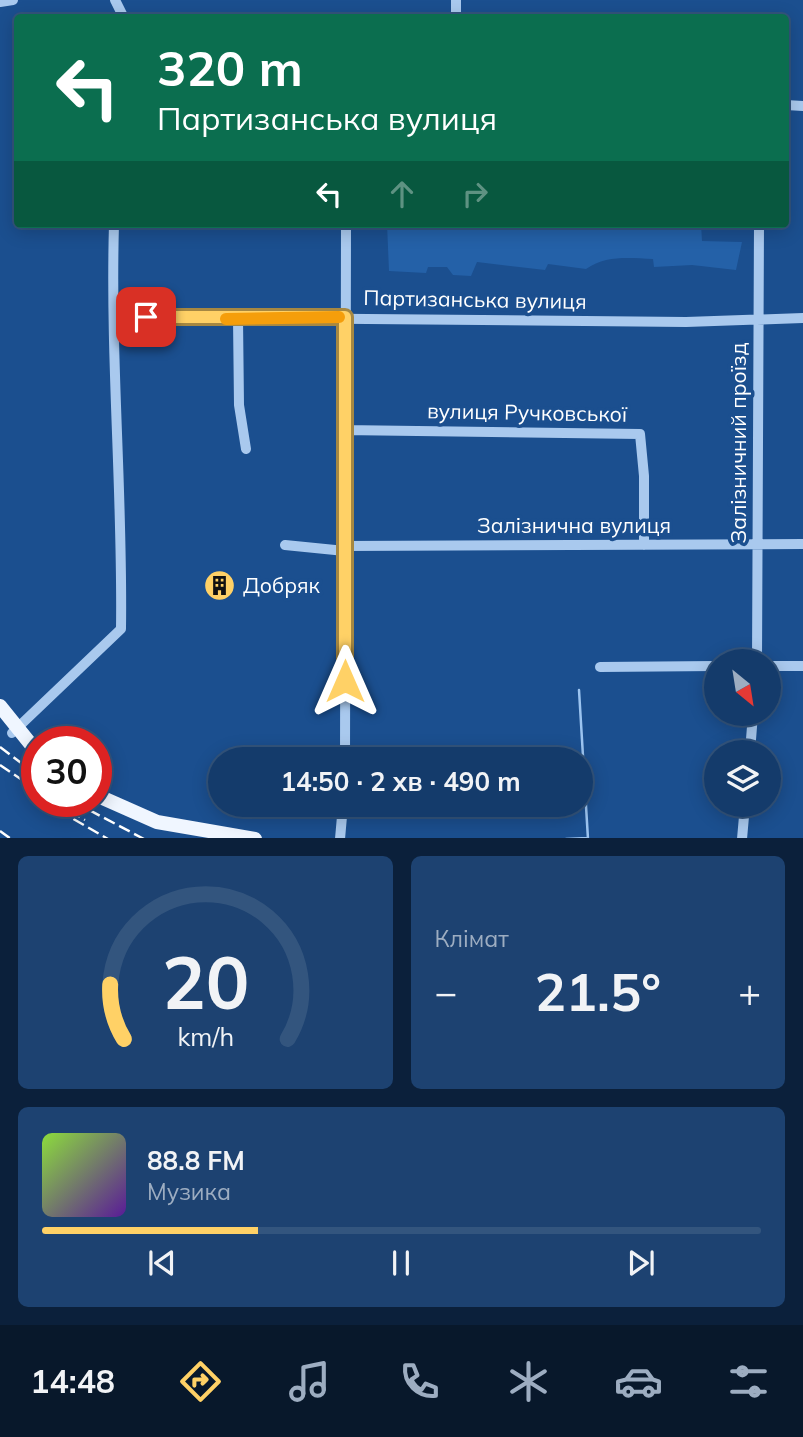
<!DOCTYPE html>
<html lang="uk">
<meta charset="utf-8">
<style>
:root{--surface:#143b6b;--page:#1d4271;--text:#f1f3f6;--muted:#9dadc1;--line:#33557e;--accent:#ffd166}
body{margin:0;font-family:Mulish,sans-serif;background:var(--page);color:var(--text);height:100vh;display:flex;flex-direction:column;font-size:26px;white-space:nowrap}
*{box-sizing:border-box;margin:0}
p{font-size:23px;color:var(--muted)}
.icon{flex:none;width:38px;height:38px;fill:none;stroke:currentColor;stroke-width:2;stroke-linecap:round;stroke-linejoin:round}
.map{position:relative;height:838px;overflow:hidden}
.drawer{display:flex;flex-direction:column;gap:18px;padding:18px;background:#0b203b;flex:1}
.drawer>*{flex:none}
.top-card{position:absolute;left:14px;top:14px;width:775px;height:214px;border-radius:7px;box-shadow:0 4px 18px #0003,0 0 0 2px var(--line);background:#0b6e4f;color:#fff;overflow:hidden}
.needle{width:46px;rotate:150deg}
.buttons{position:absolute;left:704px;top:649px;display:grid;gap:14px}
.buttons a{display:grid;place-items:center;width:77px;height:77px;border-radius:50%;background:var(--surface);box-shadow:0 4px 18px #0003,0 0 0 2px var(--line);font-size:35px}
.speed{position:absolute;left:21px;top:726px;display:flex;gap:14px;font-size:35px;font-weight:700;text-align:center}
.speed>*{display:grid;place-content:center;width:91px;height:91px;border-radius:50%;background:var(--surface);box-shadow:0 4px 18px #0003,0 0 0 2px var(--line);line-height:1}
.speed .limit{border:10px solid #d22;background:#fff;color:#111}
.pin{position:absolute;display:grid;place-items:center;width:60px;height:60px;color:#fff;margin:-30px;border-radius:14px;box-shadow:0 4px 10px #0006}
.me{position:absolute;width:77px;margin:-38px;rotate:0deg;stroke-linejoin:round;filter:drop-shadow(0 0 5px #0008)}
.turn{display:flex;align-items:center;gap:24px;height:147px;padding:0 28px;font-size:32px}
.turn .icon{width:91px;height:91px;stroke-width:2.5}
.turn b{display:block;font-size:49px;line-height:60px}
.lanes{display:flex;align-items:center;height:66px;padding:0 28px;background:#0003;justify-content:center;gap:35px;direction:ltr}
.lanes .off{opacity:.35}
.big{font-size:52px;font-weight:700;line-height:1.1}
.drawer .card{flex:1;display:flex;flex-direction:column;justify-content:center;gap:10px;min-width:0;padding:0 24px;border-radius:10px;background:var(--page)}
.drawer .dial{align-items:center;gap:0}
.dial svg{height:182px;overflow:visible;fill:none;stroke:var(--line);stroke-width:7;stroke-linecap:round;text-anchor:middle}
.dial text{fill:var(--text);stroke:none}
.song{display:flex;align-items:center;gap:21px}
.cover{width:84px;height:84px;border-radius:10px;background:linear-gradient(135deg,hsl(90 70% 55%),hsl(270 70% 35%))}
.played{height:7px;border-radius:4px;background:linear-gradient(90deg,var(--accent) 30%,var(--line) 30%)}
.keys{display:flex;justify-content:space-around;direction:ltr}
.heat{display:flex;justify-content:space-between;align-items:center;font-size:38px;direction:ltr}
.drawer .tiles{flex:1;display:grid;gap:18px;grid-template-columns:1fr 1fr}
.card:last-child{grid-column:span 2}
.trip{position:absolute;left:208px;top:747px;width:385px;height:70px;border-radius:35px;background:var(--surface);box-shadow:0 4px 18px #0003,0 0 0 2px var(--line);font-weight:700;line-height:70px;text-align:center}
.tab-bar{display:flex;height:112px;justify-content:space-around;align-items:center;background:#08182b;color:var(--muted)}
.tab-bar .icon{width:49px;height:49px}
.tab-bar .on{color:var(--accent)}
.tab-bar b{font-size:32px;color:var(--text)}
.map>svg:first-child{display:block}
.green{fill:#2461a8}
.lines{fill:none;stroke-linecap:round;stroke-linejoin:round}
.stream{stroke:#9cc4f0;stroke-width:2.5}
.minor{stroke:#a9c9ee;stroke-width:10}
.major{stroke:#f0f6ff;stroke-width:14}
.rail{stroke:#fff;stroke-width:2.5;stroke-dasharray:12 5;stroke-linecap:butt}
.route-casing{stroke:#a68842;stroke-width:18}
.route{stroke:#ffd166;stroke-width:12}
.slow{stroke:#f59e0b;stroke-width:12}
.labels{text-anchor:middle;stroke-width:7;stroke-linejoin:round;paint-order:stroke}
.street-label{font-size:21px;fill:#fff;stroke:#1b4f8f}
.poi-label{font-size:21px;fill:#fff;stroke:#1b4f8f;text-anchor:start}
</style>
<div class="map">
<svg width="803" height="839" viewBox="0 0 803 839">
<rect width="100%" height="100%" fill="#1b4f8f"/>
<!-- green -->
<path class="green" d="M387 224H701L702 241 742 242 736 270 692 265 654 267 653 259C629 258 606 255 586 269L548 264 545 270 477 262 471 276 453 275 447 267H428L426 273 389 271Z"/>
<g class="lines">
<!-- stream -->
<path class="stream" d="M579 690 588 839
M566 839 587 838"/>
<!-- minor -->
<path class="minor" d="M115 0 124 18
M456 0V18
M0 2 13 0
M786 105 803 106
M146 317 686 322 803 318
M238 319 239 405 246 449
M343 430 640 434 644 476V545
M285 545 345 551
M345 546 803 544
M757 662 759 224
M768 666H803
M600 667 716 666
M12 733 121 629C123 494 110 359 114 224
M750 752 753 714
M345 760 346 224
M340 839 343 805
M742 839 745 805"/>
<!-- major -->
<path class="major" d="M0 706 37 752
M96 795 157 822 255 839"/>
<!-- rail -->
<path class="rail" d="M0 747 37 775
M0 765 37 790
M44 802 108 839
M55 802 85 820
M74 802 144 839
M0 831 11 839"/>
</g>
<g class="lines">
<defs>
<path id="route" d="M146 317H345V681"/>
</defs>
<!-- route casing -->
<use href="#route" class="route-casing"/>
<!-- route -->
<use href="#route" class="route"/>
<!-- slow -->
<path class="slow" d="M226 319 339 317"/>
</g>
<!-- icons -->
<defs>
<symbol id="building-disc" viewBox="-11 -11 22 22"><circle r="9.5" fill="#ffd166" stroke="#1b4f8f"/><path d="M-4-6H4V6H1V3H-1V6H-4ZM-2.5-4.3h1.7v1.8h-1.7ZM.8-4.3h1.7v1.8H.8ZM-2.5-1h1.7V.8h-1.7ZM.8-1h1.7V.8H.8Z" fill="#111"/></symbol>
</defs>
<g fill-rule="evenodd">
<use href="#building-disc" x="202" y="568" width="35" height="35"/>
</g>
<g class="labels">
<!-- street labels -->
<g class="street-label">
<text transform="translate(475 300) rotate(1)" y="7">Партизанська вулиця</text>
<text transform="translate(527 413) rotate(1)" y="7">вулиця Ручковської</text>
<text transform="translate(739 443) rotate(-90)" y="7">Залізничний проїзд</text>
<text x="574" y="533">Залізнична вулиця</text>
</g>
<!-- poi labels -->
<g class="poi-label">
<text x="243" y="593">Добряк</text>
</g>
</g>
</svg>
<div class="buttons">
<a><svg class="needle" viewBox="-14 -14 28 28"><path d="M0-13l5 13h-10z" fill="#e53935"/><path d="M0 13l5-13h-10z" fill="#9dadc1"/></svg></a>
<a><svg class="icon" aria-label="layers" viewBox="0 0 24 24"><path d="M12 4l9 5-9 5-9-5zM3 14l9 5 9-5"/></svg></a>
</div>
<div class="speed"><div class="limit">30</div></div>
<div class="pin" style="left:146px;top:317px;background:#d93025"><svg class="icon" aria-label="arrive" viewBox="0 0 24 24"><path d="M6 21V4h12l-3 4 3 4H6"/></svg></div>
<svg class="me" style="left:345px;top:681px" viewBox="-20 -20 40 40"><path d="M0-17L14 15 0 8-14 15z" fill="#ffd166" stroke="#fff" stroke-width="4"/></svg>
<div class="trip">14:50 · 2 хв · 490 m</div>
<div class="top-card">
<div class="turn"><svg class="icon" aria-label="left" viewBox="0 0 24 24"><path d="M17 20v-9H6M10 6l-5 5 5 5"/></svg><div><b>320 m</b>Партизанська вулиця</div></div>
<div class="lanes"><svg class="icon" aria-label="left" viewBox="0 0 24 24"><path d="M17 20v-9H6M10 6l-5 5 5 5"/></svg><svg class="icon off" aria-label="ahead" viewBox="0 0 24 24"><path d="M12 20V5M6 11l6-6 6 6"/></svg><svg class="icon off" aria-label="right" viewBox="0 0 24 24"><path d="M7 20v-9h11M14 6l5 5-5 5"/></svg></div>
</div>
</div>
<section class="drawer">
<div class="tiles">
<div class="card dial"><svg viewBox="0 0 100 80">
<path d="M14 69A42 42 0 1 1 86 69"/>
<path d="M14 69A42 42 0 0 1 8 45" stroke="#ffd166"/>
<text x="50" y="56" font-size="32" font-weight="700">20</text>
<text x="50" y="72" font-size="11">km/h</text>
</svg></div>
<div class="card"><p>Клімат</p>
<div class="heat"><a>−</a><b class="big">21.5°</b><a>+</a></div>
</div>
<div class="card">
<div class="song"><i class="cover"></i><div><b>88.8 FM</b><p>Музика</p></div></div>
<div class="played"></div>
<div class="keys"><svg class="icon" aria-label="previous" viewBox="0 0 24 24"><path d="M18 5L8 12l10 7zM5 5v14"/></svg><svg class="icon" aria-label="pause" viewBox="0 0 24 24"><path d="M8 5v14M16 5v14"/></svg><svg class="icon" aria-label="next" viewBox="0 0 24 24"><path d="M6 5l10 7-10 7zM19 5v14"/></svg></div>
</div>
</div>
</section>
<nav class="tab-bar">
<b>14:48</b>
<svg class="icon on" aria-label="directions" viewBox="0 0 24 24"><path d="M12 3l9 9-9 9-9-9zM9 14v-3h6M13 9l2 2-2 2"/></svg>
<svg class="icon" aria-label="music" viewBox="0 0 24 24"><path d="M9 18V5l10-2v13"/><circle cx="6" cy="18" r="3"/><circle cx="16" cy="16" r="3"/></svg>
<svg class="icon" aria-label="phone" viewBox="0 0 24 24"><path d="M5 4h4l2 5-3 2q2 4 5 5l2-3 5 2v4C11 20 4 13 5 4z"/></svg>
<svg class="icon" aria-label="climate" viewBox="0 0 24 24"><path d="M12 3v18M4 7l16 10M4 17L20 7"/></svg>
<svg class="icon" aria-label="car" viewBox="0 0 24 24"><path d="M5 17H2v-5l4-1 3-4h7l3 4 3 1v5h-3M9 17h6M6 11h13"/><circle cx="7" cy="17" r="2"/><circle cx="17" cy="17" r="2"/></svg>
<svg class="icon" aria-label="filters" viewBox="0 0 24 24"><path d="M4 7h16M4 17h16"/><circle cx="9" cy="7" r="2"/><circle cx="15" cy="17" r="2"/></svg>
</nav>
